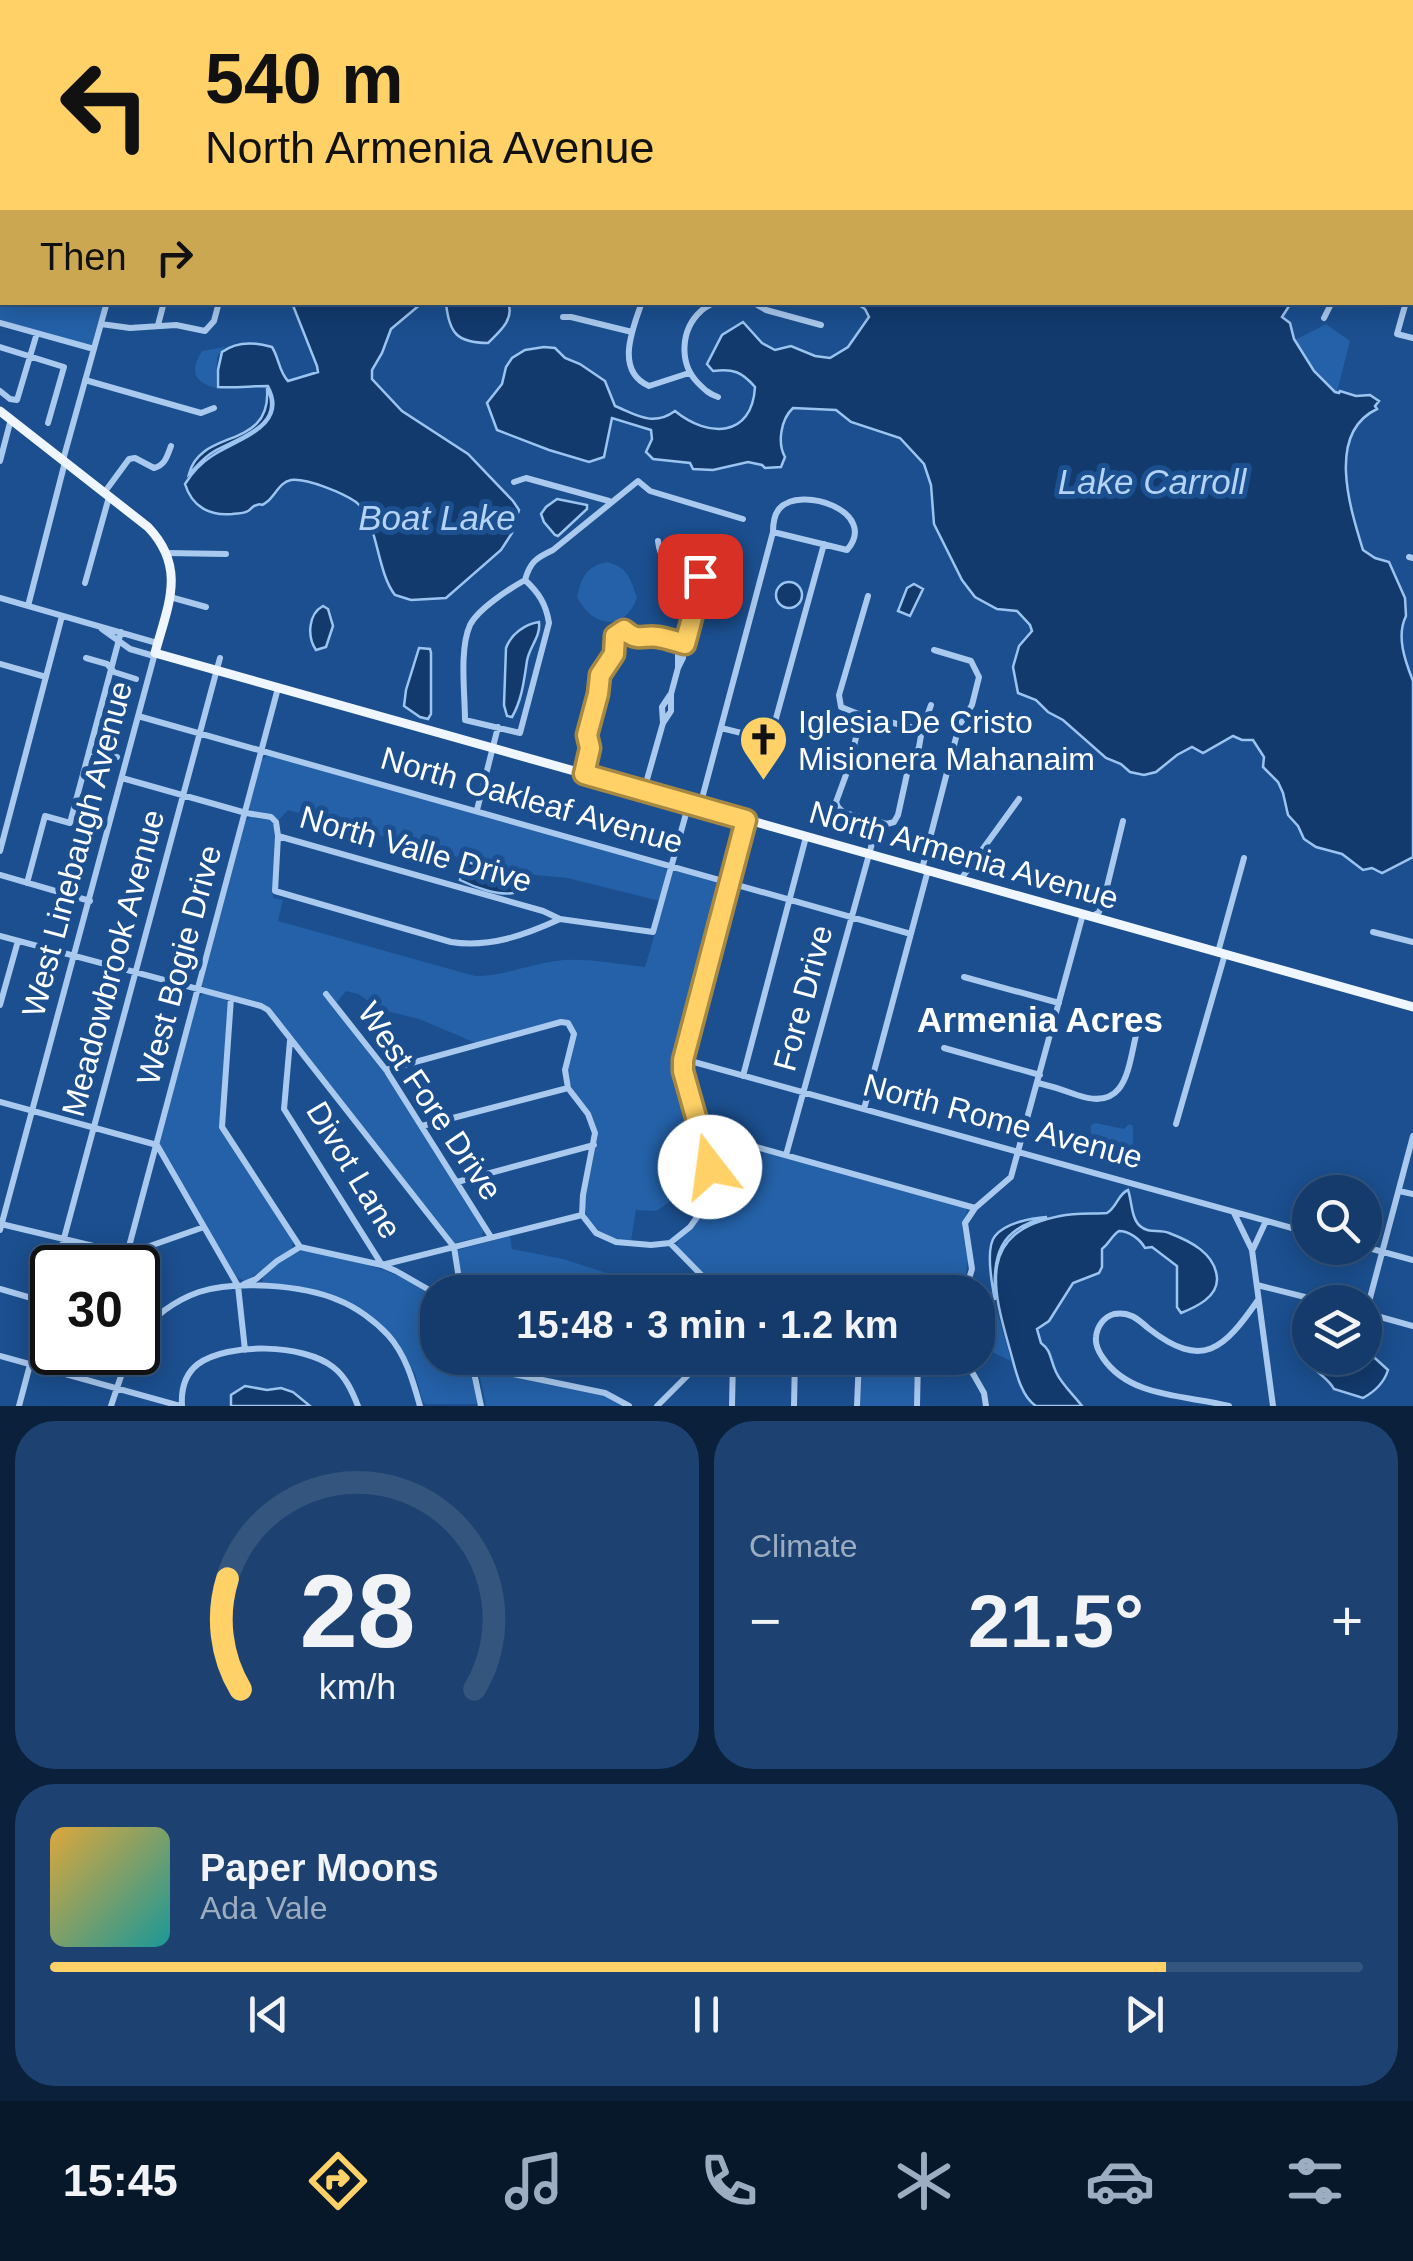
<!DOCTYPE html>
<meta charset="utf-8">
<style>
:root{--surface:#143b6b;--page:#1d4271;--text:#f1f3f6;--muted:#9dadc1;--line:#33557e;--accent:#ffd166}
body{margin:0;font-family:Arial,sans-serif;background:var(--page);color:var(--text);height:100vh;display:flex;flex-direction:column;font-size:38px;white-space:nowrap}
*{box-sizing:border-box;margin:0}
p{font-size:32px;color:var(--muted)}
.icon{flex:none;width:55px;height:55px;fill:none;stroke:currentColor;stroke-width:2;stroke-linecap:round;stroke-linejoin:round}
.map{position:relative;height:1406px;overflow:hidden}
.side{display:flex;flex-direction:column;gap:15px;padding:15px;background:#0b203b;flex:1}
.side>*{flex:none}
.hud{position:absolute;left:0px;top:0px;width:1415px;height:305px;box-shadow:0 5px 25px #0003,0 0 0 2px var(--line);background:#ffd166;color:#111;overflow:hidden}
.buttons{position:absolute;left:1292px;top:1175px;display:grid;gap:20px}
.buttons a{display:grid;place-items:center;width:90px;height:90px;border-radius:50%;background:var(--surface);box-shadow:0 5px 25px #0003,0 0 0 2px var(--line);font-size:50px}
.speed{position:absolute;left:30px;top:1245px;display:flex;gap:20px;font-size:50px;font-weight:700;text-align:center}
.speed>*{display:grid;place-content:center;width:130px;height:130px;border-radius:50%;background:var(--surface);box-shadow:0 5px 25px #0003,0 0 0 2px var(--line);line-height:1}
.speed .limit{border:5px solid #111;border-radius:15px;background:#fff;color:#111}
.pin{position:absolute;display:grid;place-items:center;width:85px;height:85px;color:#fff;margin:-42px;border-radius:20px;box-shadow:0 5px 15px #0006}
.me{position:absolute;width:110px;margin:-55px;rotate:345deg;stroke-linejoin:round;filter:drop-shadow(0 0 8px #0008)}
.turn{display:flex;align-items:center;gap:35px;height:210px;padding:0 40px;font-size:45px}
.turn .icon{width:130px;height:130px;stroke-width:2.5}
.turn b{display:block;font-size:70px;line-height:85px}
.then{display:flex;align-items:center;height:95px;padding:0 40px;background:#0003;gap:20px;font-size:38px}
.big{font-size:75px;font-weight:700;line-height:1.1}
.side .widget{flex:1;display:flex;flex-direction:column;justify-content:center;gap:15px;min-width:0;padding:0 35px;border-radius:40px;background:var(--page)}
.side .dial{align-items:center;gap:0}
.dial svg{height:260px;overflow:visible;fill:none;stroke:var(--line);stroke-width:7;stroke-linecap:round;text-anchor:middle}
.dial text{fill:var(--text);stroke:none}
.song{display:flex;align-items:center;gap:30px}
.cover{width:120px;height:120px;border-radius:15px;background:linear-gradient(135deg,hsl(40 70% 55%),hsl(180 70% 35%))}
.played{height:10px;border-radius:5px;background:linear-gradient(90deg,var(--accent) 85%,var(--line) 85%)}
.keys{display:flex;justify-content:space-around;direction:ltr}
.heat{display:flex;justify-content:space-between;align-items:center;font-size:55px;direction:ltr}
.side .tiles{flex:1;display:grid;gap:15px;grid-template-columns:1fr 1fr}
.widget:last-child{grid-column:span 2}
.trip{position:absolute;left:420px;top:1275px;width:575px;height:100px;border-radius:40px;background:var(--surface);box-shadow:0 5px 25px #0003,0 0 0 2px var(--line);font-weight:700;line-height:100px;text-align:center}
.tab-bar{display:flex;height:160px;justify-content:space-around;align-items:center;background:#08182b;color:var(--muted)}
.tab-bar .icon{width:70px;height:70px}
.tab-bar .active{color:var(--accent)}
.tab-bar b{font-size:45px;color:var(--text)}
.map>svg:first-child{display:block}
.green{fill:#2461a8}
.water{fill:#123a6d;stroke:#9cc4f0;stroke-width:2.5}
.lines{fill:none;stroke-linecap:round;stroke-linejoin:round}
.minor{stroke:#a9c9ee;stroke-width:6}
.major{stroke:#f0f6ff;stroke-width:9}
.route-casing{stroke:#a68842;stroke-width:25}
.route{stroke:#ffd166;stroke-width:18}
.labels{text-anchor:middle;stroke-width:10;stroke-linejoin:round;paint-order:stroke}
.poi-label{font-size:32px;fill:#fff;stroke:#1b4f8f;text-anchor:start}
.street-label{font-size:32px;fill:#fff;stroke:#1b4f8f}
.water-label{font-size:35px;font-style:italic;fill:#b5d3f5;stroke:#1b4f8f}
.neighbourhood-label{font-size:35px;font-weight:bold;fill:#fff;stroke:#1b4f8f}
</style>
<div class="map">
<svg width="1413" height="1406" viewBox="0 0 1413 1406">
<rect width="100%" height="100%" fill="#1b4f8f"/>
<!-- green -->
<path class="green" d="M2 184V302L105 303 93 346 0 320V193Z
M1326 324 1350 341 1337 392 1315 370 1295 340Z
M225 347 217 357 216 388C193 382 190 371 202 351Z
M607 562C627 567 631 579 637 598 624 633 592 627 577 597 582 577 585 567 607 562Z
M268 755 661 864 667 871 660 901 567 878 525 874 502 869 288 810 279 820 251 812 249 807 261 760Z
M250 817 269 820 275 825 273 898 283 900 278 921 475 976C503 976 527 965 555 961 584 957 616 964 645 967L673 872 675 870 722 883 724 888 680 1060 707 1160 710 1181 699 1210 679 1196 656 1211 636 1210 631 1241C552 1235 600 1173 596 1130 594 1109 571 1097 568 1075 566 1055 582 1042 569 1023L476 1043 419 1019 382 1010 358 994 346 991 333 1007 391 1082 484 1230 481 1237 454 1243 268 1007 204 989 202 985 246 820Z
M204 993 226 1000 229 1003 221 1124 293 1242 292 1249 246 1281 237 1278 159 1146 198 998Z
M1096 1123 1124 1129 1129 1124 1133 1126V1154C1119 1166 1105 1160 1093 1148 1095 1139 1089 1134 1091 1125Z
M764 1152 966 1208 967 1211 962 1228 968 1261 963 1292H794L775 1287 770 1292H720L677 1248V1243C694 1223 715 1196 714 1169L756 1180Z
M510 1236 512 1249 563 1259 666 1292 682 1290 697 1275 714 1292H461L457 1255 458 1250Z
M300 1251 310 1252C356 1262 401 1268 437 1301L438 1358H470L478 1402 476 1404H426L423 1402 415 1374 398 1342 387 1330 348 1303 263 1284V1276L284 1259Z
M993 1290 996 1308 1011 1361 994 1353 987 1301 989 1293Z
M861 1358H916L914 1406H859Z
M482 1370 603 1394 626 1406H486L479 1373Z"/>
<!-- water -->
<path class="water" d="M895 0H1054L1053 2H893Z
M292 303H422L391 329 382 353 372 370V379L402 411 468 454 513 501 519 510 512 533 501 550 446 598 411 600 395 595C376 571 378 519 356 502 343 493 307 478 291 480 280 482 276 494 268 501 258 509 265 501 254 506 251 508 250 510 248 511 243 514 238 513 232 514 210 516 192 507 185 484 192 473 201 463 212 456 235 440 291 427 268 386 251 386 235 388 218 387V370L222 352C237 341 255 342 272 347 279 358 279 372 288 381L318 372 317 366Z
M446 303H508C515 319 499 332 488 343 457 343 449 333 446 303Z
M856 303H1291L1282 317 1290 323 1294 339 1314 371 1335 392 1339 393 1340 391 1356 396 1370 395 1379 401 1375 406 1377 409C1326 433 1350 508 1363 550L1375 558 1389 562 1405 598 1406 616C1396 636 1405 661 1413 681V857L1382 873 1372 868 1363 870 1342 854 1316 847 1304 839 1298 826 1288 815 1283 793 1278 782 1263 767 1264 757 1253 740H1242L1233 736 1203 753 1192 747 1177 755 1156 772 1144 775 1130 772 1121 764 1106 758 1063 720 1048 712 1036 700 1018 693 1013 667 1019 646 1032 631 1030 625 1017 611 997 609 975 597 962 580 934 524 931 485 924 464 900 438 851 422 836 410 793 408C781 419 777 443 785 457L781 467 765 468 762 465 748 462 713 470 693 469 690 463 653 459 646 452 652 439 651 430 612 418 604 457 589 462 549 450 497 430 487 403 502 384 506 367 512 358 525 350 544 347 555 348 565 358 580 364 605 381 615 406C637 415 653 427 675 411 708 438 752 438 755 387 742 372 733 368 713 371L707 364 722 335 743 322 762 343 775 350 791 346 815 356 830 358 848 347 869 317 865 309Z
M267 388C286 426 237 438 213 452 204 457 196 467 189 474 201 427 272 451 267 388Z
M557 499 587 505V509L558 536 555 535 544 522 541 514 546 507Z
M776 595a13 13 0 1 1 26 0a13 13 0 1 1-26 0Z
M914 584 923 589 910 616 898 611 907 588Z
M323 606 328 609 333 626 326 647 316 650C307 637 308 614 323 606Z
M539 622C541 637 529 647 527 661 524 680 522 700 512 717L507 716 504 705 506 648C511 634 525 624 539 622Z
M419 648 430 649 431 653V714L428 719 420 717 404 706 406 690Z
M78 849 87 858 84 876 72 880 64 870 67 860Z
M463 861 512 874 516 880 513 893C498 896 474 887 460 880Z
M1128 1190C1132 1201 1131 1218 1140 1226 1149 1234 1158 1229 1169 1233 1190 1241 1215 1253 1217 1278 1218 1297 1196 1307 1181 1313L1177 1307V1266L1152 1247 1145 1248C1140 1239 1129 1231 1119 1231 1111 1236 1110 1243 1102 1249V1267L1099 1273 1073 1283 1049 1321 1037 1329 1041 1343C1052 1351 1050 1360 1056 1372 1062 1385 1074 1395 1082 1406H1036C1020 1396 1015 1367 1010 1350 992 1287 977 1232 1060 1216 1075 1213 1091 1214 1107 1213 1117 1207 1118 1194 1128 1190Z
M1047 1217C998 1229 993 1255 995 1300 992 1285 985 1248 995 1236 1005 1223 1031 1218 1047 1217Z
M1310 1347V1358H1365V1349L1388 1370C1384 1383 1374 1392 1363 1398L1334 1389C1326 1373 1301 1368 1310 1347Z
M245 1386 267 1390 281 1388 293 1392 310 1406H231V1395Z"/>
<g class="lines">
<!-- minor -->
<path class="minor" d="M243 0 247 2
M156 2 157 0
M377 2V0
M611 2V0
M677 2V0
M824 2 826 0
M1231 2 1233 0
M1310 2 1311 0
M1376 2V0
M0 43 2 45
M1412 82H1413
M1412 148H1413
M0 164 2 166
M0 189 2 180
M1412 280 1413 278
M642 302C632 330 615 371 649 386L689 373
M715 302C710 305 705 307 701 311 680 330 679 364 698 383 705 390 709 394 718 397
M752 302 766 310 821 325
M1406 302 1397 334 1413 338
M563 317H571L632 332
M1324 318 1332 302
M0 323 94 349
M101 324 130 328 176 325 205 331 214 321 219 302
M158 325 164 302
M0 347 64 367 48 423
M85 380 201 413 214 408
M0 391 10 399 17 400 37 333
M63 460 107 302
M0 461 11 419
M514 482 526 478 609 501
M104 493 129 459 135 458 154 468C165 465 167 457 171 446
M658 541C661 572 683 562 702 578L683 649V658L678 668V655L683 649
M167 553 226 554
M1409 557 1413 558
M525 580C539 593 546 604 549 623L520 733 465 720C465 693 459 650 470 625 478 609 509 589 525 580 530 562 536 558 553 550L638 481 650 491 743 519
M85 583 109 497
M868 596 839 695 841 707 861 715 922 730
M170 597 206 607
M0 598 157 643
M28 606 65 462
M102 629 130 649 154 656
M626 631C633 638 641 641 650 636
M86 658 107 664 114 672 136 679
M0 664 46 677
M861 715 850 764 836 802 838 807 844 813 887 824 894 822 898 815 907 774 919 747 922 730 931 705
M138 716 911 934
M663 723 662 707 670 695
M721 728 770 740 824 544
M89 751 117 757
M577 772 599 694 600 675 614 654 615 636 634 627 651 635 685 644
M584 774 590 748 587 736
M122 778 246 813 271 817 276 822 278 836 543 911 560 919 653 932 689 803
M644 790 663 723 671 711V694L678 668
M700 806 773 532C773 524 774 515 779 509 800 484 880 512 847 550L773 532
M477 810 498 727
M278 836 275 891 451 942C490 948 525 935 560 919
M0 851 62 616
M922 869 959 726 972 705 979 677 971 661 934 650
M0 875 90 901
M961 879 1019 799
M27 883 45 816 70 823 121 632
M1093 916 1099 912 1104 899 1123 821
M1373 932 1413 942
M0 936 261 1006 268 1010 454 1247 461 1292
M1218 952 1244 858
M964 977 1059 1003
M326 994 386 1070 491 1237
M231 998 222 1127 300 1247
M0 1005 18 941
M1129.5 1018a5.5 5.5 0 1 1 11 0a5.5 5.5 0 1 1-11 0Z
M290 1041 284 1109 382 1265 582 1215
M944 1048 1040 1075
M683 1059 1310 1233
M386 1070 561 1022 568 1023 574 1034 565 1070 568 1088 588 1114 595 1133 583 1195 582 1215
M743 1076 806 837
M1038 1083C1051 1086 1064 1090 1077 1095 1128 1113 1128 1066 1137 1031V1024
M0 1102 157 1145 238 1286 245 1350
M864 1109 928 870
M1176 1124 1225 954
M422 1126 568 1088
M703 1134 713 1135 975 1208
M786 1155 878 822
M457 1182 594 1145
M1399 1191 1413 1194
M1234 1213 1252 1250 1273 1406
M582 1215 596 1233 616 1242 651 1245 670 1243 690 1227 703 1209 711 1191V1167L683 1071V1059L746 820
M1 1224 127 1254 204 1227
M0 1230 155 653
M670 1243 718 1292
M1365 1247 1413 1260
M1253 1249 1266 1221
M127 1254 278 688
M56 1268 220 658
M244 1284 256 1279 277 1261 300 1247 382 1265 396 1271 438 1295
M1257 1285 1325 1302
M0 1289 52 1304
M965 1292 972 1269 965 1223 975 1208 1011 1177 1083 914
M1366 1313 1413 1136
M1366 1313 1413 1326
M138 1338C151 1317 176 1300 199 1292 236 1280 303 1285 338 1300 356 1307 375 1321 388 1335 406 1355 413 1381 420 1406
M0 1356 180 1406
M471 1358 481 1406
M964 1358 984 1393 986 1406
M475 1366 605 1393 629 1406
M19 1406 52 1282
M111 1406 129 1352
M182 1406C181 1390 185 1374 198 1364 228 1342 304 1344 333 1367 346 1377 352 1391 358 1406
M657 1406 705 1358
M732 1406 733 1358
M794 1406 795 1358
M857 1406 859 1358
M917 1406 918 1358
M1229 1406C1186 1395 1130 1398 1103 1358 1098 1351 1095 1345 1096 1337 1097 1326 1104 1317 1114 1314 1129 1311 1138 1319 1148 1328 1203 1371 1224 1349 1258 1300"/>
<!-- major -->
<path class="major" d="M0 411 148 527C187 568 168 605 155 653L1413 1007"/>
</g>
<g class="lines">
<defs>
<path id="route" d="M700 576 701 584 685 644C676 642 667 638 658 637 643 634 639 643 624 630L615 636 614 654 600 675 598 694 587 735 590 748 584 774 746 820 683 1060V1071L710 1167"/>
</defs>
<!-- route casing -->
<use href="#route" class="route-casing"/>
<!-- route -->
<use href="#route" class="route"/>
</g>
<!-- icons -->
<defs>
<symbol id="church-pin" viewBox="-11 -11 22 30"><path d="M0 17L-7.5 6A9.5 9.5 0 1 1 7.5 6Z" fill="#ffd166" stroke="#1b4f8f"/><path d="M-1.2-6h2.4v3.5h3.3v2.4h-3.3V6h-2.4V-.1h-3.3v-2.4h3.3Z" fill="#111"/></symbol>
</defs>
<g fill-rule="evenodd">
<use href="#church-pin" x="736" y="712" width="55" height="75"/>
</g>
<g class="labels">
<!-- poi labels -->
<g class="poi-label">
<text x="798" y="733">Iglesia De Cristo<tspan x="798" dy="37">Misionera Mahanaim</tspan></text>
</g>
<!-- street labels -->
<g class="street-label">
<text transform="translate(532 800) rotate(16)" y="11">North Oakleaf Avenue</text>
<text transform="translate(77 849) rotate(-75)" y="11">West Linebaugh Avenue</text>
<text transform="translate(416 849) rotate(16)" y="11">North Valle Drive</text>
<text transform="translate(964 855) rotate(16)" y="11">North Armenia Avenue</text>
<text transform="translate(113 963) rotate(-75)" y="11">Meadowbrook Avenue</text>
<text transform="translate(179 965) rotate(-75)" y="11">West Bogie Drive</text>
<text transform="translate(803 998) rotate(-75)" y="11">Fore Drive</text>
<text transform="translate(430 1101) rotate(56)" y="11">West Fore Drive</text>
<text transform="translate(1003 1121) rotate(15)" y="11">North Rome Avenue</text>
<text transform="translate(354 1170) rotate(59)" y="11">Divot Lane</text>
</g>
<!-- water labels -->
<g class="water-label">
<text x="1152" y="494">Lake Carroll</text>
<text x="437" y="530">Boat Lake</text>
</g>
<!-- neighbourhood labels -->
<g class="neighbourhood-label">
<text x="1040" y="1032">Armenia Acres</text>
</g>
</g>
</svg>
<div class="buttons">
<a><svg class="icon" aria-label="search" viewBox="0 0 24 24"><circle cx="10" cy="10" r="6"/><path d="M15 15l6 6"/></svg></a>
<a><svg class="icon" aria-label="layers" viewBox="0 0 24 24"><path d="M12 4l9 5-9 5-9-5zM3 14l9 5 9-5"/></svg></a>
</div>
<div class="speed"><div class="limit">30</div></div>
<div class="pin" style="left:700px;top:576px;background:#d93025"><svg class="icon" aria-label="arrive" viewBox="0 0 24 24"><path d="M6 21V4h12l-3 4 3 4H6"/></svg></div>
<svg class="me" style="left:710px;top:1167px" viewBox="-20 -20 40 40"><circle r="19" fill="#fff"/><path d="M0-13L10 11 0 6-10 11z" fill="#ffd166"/></svg>
<div class="trip">15:48 · 3 min · 1.2 km</div>
<div class="hud">
<div class="turn"><svg class="icon" aria-label="left" viewBox="0 0 24 24"><path d="M17 20v-9H6M10 6l-5 5 5 5"/></svg><div><b>540 m</b>North Armenia Avenue</div></div>
<div class="then">Then<svg class="icon" aria-label="right" viewBox="0 0 24 24"><path d="M7 20v-9h11M14 6l5 5-5 5"/></svg></div>
</div>
</div>
<section class="side">
<div class="tiles">
<div class="widget dial"><svg viewBox="0 0 100 80">
<path d="M14 69A42 42 0 1 1 86 69"/>
<path d="M14 69A42 42 0 0 1 10 35" stroke="#ffd166"/>
<text x="50" y="56" font-size="32" font-weight="700">28</text>
<text x="50" y="72" font-size="11">km/h</text>
</svg></div>
<div class="widget"><p>Climate</p>
<div class="heat"><a>−</a><b class="big">21.5°</b><a>+</a></div>
</div>
<div class="widget">
<div class="song"><i class="cover"></i><div><b>Paper Moons</b><p>Ada Vale</p></div></div>
<div class="played"></div>
<div class="keys"><svg class="icon" aria-label="previous" viewBox="0 0 24 24"><path d="M18 5L8 12l10 7zM5 5v14"/></svg><svg class="icon" aria-label="pause" viewBox="0 0 24 24"><path d="M8 5v14M16 5v14"/></svg><svg class="icon" aria-label="next" viewBox="0 0 24 24"><path d="M6 5l10 7-10 7zM19 5v14"/></svg></div>
</div>
</div>
</section>
<nav class="tab-bar">
<b>15:45</b>
<svg class="icon active" aria-label="directions" viewBox="0 0 24 24"><path d="M12 3l9 9-9 9-9-9zM9 14v-3h6M13 9l2 2-2 2"/></svg>
<svg class="icon" aria-label="music" viewBox="0 0 24 24"><path d="M9 18V5l10-2v13"/><circle cx="6" cy="18" r="3"/><circle cx="16" cy="16" r="3"/></svg>
<svg class="icon" aria-label="phone" viewBox="0 0 24 24"><path d="M5 4h4l2 5-3 2q2 4 5 5l2-3 5 2v4C11 20 4 13 5 4z"/></svg>
<svg class="icon" aria-label="climate" viewBox="0 0 24 24"><path d="M12 3v18M4 7l16 10M4 17L20 7"/></svg>
<svg class="icon" aria-label="car" viewBox="0 0 24 24"><path d="M5 17H2v-5l4-1 3-4h7l3 4 3 1v5h-3M9 17h6M6 11h13"/><circle cx="7" cy="17" r="2"/><circle cx="17" cy="17" r="2"/></svg>
<svg class="icon" aria-label="filters" viewBox="0 0 24 24"><path d="M4 7h16M4 17h16"/><circle cx="9" cy="7" r="2"/><circle cx="15" cy="17" r="2"/></svg>
</nav>
